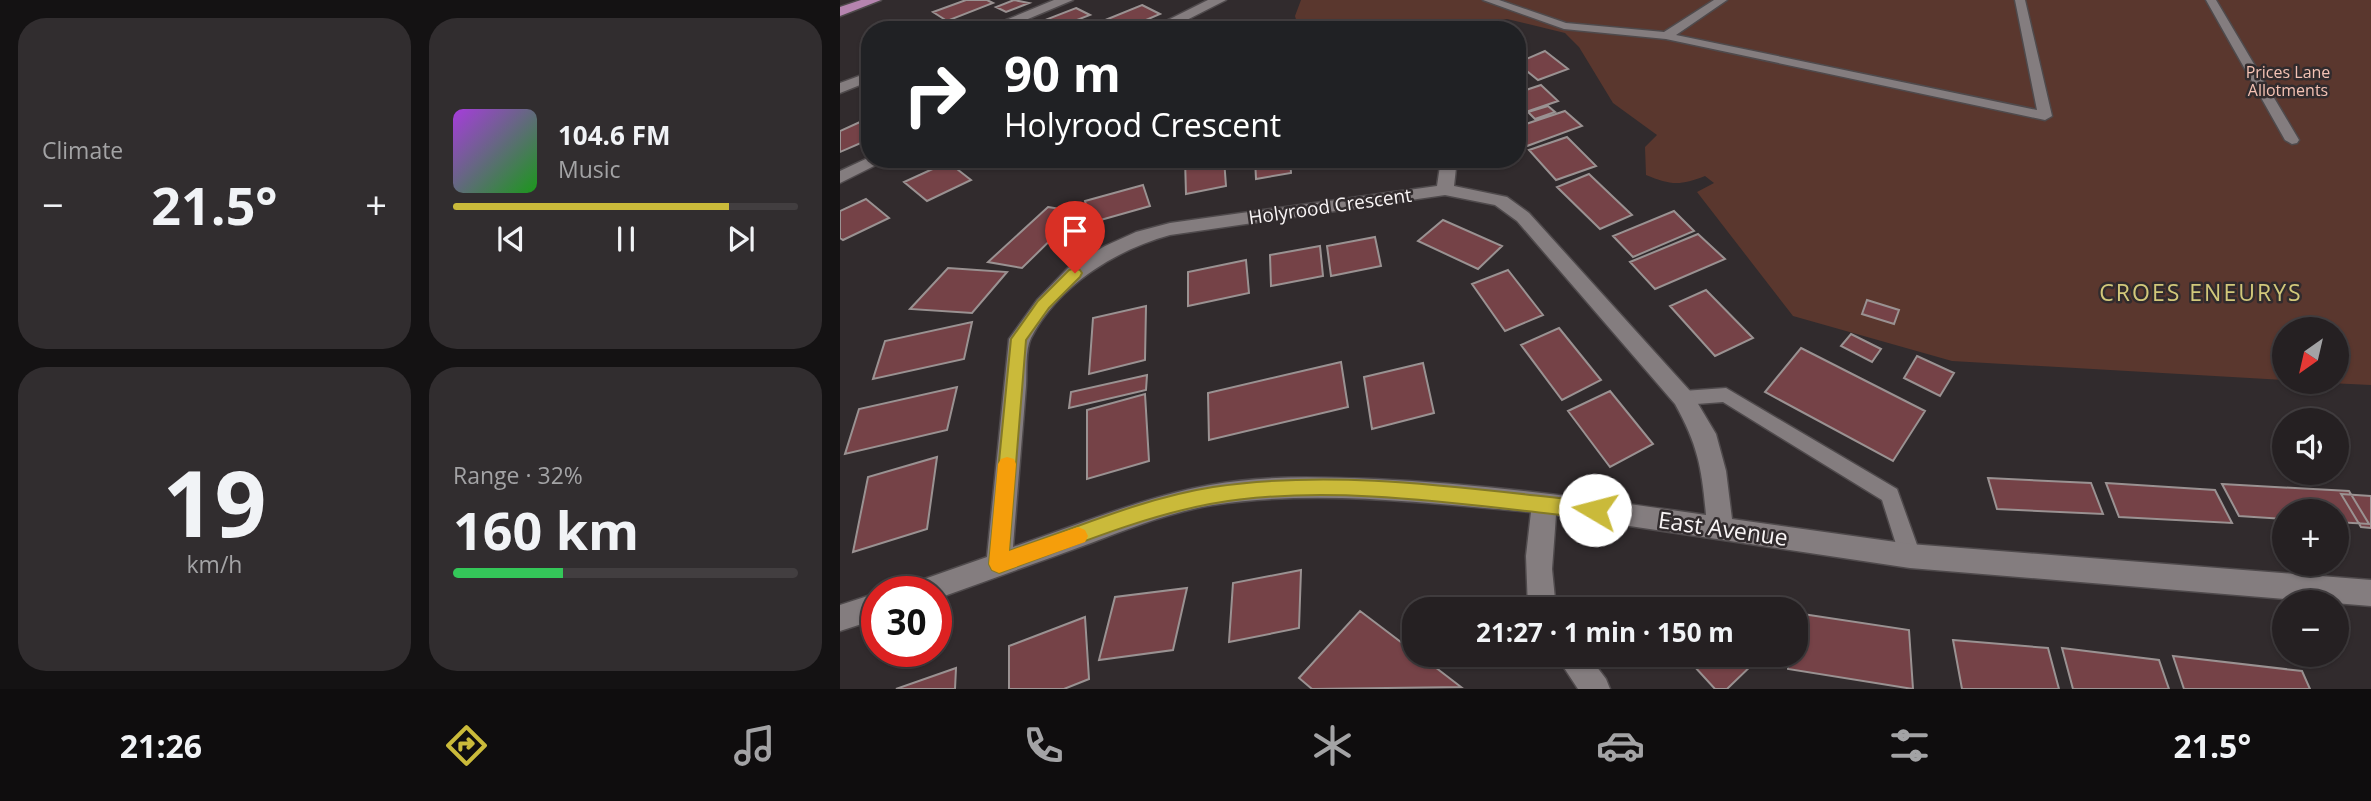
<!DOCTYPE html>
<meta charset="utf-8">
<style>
:root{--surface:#252022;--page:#312d2f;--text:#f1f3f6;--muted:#a3a3a5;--line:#423e40;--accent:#caba3a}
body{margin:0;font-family:"Open Sans",sans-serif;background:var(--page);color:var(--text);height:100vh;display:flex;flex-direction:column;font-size:26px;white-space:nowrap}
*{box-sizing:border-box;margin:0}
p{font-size:23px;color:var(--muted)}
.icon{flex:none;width:38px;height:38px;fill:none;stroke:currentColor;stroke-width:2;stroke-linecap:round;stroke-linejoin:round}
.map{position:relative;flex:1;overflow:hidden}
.side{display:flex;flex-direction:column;gap:18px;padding:18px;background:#141213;width:840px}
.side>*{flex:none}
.guide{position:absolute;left:21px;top:21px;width:665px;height:147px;border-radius:28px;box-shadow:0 2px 5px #0004,0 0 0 2px var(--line);background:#202124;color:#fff;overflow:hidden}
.needle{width:46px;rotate:214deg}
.controls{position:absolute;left:1432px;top:317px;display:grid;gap:14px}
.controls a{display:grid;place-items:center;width:77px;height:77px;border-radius:50%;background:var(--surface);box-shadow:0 2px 5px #0004,0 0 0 2px var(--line);font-size:35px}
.speed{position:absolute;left:21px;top:576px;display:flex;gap:14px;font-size:35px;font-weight:700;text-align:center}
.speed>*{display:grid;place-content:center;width:91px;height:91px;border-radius:50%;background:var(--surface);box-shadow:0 2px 5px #0004,0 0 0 2px var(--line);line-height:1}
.speed .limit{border:10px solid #d22;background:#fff;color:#111}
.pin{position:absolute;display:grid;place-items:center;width:60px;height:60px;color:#fff;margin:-72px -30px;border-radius:50% 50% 50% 0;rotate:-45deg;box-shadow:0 0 7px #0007}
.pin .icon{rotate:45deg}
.me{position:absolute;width:77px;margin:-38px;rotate:278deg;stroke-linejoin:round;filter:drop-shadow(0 0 5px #0008)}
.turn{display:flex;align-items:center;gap:24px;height:147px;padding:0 28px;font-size:32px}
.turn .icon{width:91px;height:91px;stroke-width:2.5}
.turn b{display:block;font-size:49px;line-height:60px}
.big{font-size:52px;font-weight:700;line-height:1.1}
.side .widget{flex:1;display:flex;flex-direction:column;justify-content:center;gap:10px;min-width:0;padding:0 24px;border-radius:28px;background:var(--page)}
.side .dial{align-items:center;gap:0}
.dial b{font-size:91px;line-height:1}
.song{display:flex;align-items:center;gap:21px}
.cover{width:84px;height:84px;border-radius:10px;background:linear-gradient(135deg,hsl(280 70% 55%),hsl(120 70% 35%))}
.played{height:7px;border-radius:4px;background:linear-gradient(90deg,var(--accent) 80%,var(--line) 80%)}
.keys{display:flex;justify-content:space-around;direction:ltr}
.heat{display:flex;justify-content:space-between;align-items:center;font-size:38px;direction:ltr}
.charge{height:10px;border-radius:5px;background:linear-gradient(90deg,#34c759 32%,var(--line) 0)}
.side .tiles{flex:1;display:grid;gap:18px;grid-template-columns:repeat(2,1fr)}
.trip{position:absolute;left:562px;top:597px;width:406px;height:70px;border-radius:28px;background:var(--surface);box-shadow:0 2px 5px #0004,0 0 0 2px var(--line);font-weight:700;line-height:70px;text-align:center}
.menu{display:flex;height:112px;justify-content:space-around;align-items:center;background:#0f0d0e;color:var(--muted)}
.menu .icon{width:49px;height:49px}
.menu .active{color:var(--accent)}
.menu b{font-size:32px;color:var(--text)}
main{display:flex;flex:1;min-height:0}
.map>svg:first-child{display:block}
.green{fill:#5a372e}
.building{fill:#754247;stroke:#9a9292;stroke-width:2}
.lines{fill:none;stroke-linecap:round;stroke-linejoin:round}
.lane-casing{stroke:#4f4a4c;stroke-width:3}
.street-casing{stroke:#4f4a4c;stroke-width:3}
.primary-casing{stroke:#4f4a4c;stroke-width:3}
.lane{fill:#847d7f;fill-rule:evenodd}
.street{fill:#847d7f;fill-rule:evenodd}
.primary{fill:#b584af;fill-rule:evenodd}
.route{fill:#caba3a;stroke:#837926;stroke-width:2}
.slow{fill:#f59e0b}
.labels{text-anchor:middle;stroke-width:5;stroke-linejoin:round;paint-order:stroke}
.far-park-label{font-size:16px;fill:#f4c2b4;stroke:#312b2d}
.street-label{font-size:19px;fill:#f8f4f5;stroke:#312b2d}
.quarter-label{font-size:23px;letter-spacing:2px;fill:#d2c87a;stroke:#312b2d}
.near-street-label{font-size:23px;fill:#f8f4f5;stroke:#312b2d}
</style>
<main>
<section class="side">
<div class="tiles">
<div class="widget"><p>Climate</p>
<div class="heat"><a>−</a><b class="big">21.5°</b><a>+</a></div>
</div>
<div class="widget">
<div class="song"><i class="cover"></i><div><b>104.6 FM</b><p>Music</p></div></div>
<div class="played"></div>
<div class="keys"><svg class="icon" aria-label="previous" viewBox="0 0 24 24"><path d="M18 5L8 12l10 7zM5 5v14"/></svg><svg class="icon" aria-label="pause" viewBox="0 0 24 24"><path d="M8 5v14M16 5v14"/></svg><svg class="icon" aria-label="next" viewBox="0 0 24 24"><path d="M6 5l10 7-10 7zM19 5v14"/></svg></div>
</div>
<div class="widget dial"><b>19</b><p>km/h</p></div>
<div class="widget"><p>Range · 32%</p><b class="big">160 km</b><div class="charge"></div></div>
</div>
</section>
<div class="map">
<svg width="1531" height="689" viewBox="0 0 1531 689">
<rect width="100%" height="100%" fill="#312b2d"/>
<!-- green -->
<path class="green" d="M461 0H1531V385L1468 382H1496V329H1444V380L1112 361 953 316 857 192 874 183 865 176C840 186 830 185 806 175L805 147 817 135 773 103 739 47 725 33 667 19 632 25 611 23 596 30H459L455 16Z"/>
<!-- building -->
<path class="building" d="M126 0H147L153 3 107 21 93 12Z
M174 0 189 3 166 12 156 7Z
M302 5 320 14 283 30H270L258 23Z
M236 8 250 15 219 27 205 20Z
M72 20 85 29 45 30Z
M705 51 728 69 698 80 677 63Z
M701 85 718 101 677 115V93Z
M708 106 715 112 695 119 688 112Z
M725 111 742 126 687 146 677 136V127Z
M20 122 30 130V139L0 152V131Z
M727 137 756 166 716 180 689 150Z
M128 159H157L140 167Z
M345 159H384L386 186 346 194Z
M415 159H450L451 173 416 179Z
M488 159H558L556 165 486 167Z
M108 162 131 180 87 201 64 182Z
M749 174 792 215 760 229 717 187Z
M303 185 310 206 250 223 245 201Z
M26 199 49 218 3 240 0 238V211Z
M208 207 239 212 182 268 148 262Z
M834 211 854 231 793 257 773 236Z
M603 220 662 246 638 269 578 241Z
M858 234 885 259 815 289 790 262Z
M535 237 541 266 491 276 487 246Z
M480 246 483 276 431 286 430 255Z
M406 260 409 293 348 306V272Z
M108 268 167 272 132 313 70 309Z
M668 270 703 315 665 331 632 284Z
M866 290 913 338 875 356 830 306Z
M1027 300 1059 310 1054 324 1022 314Z
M306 306 305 360 249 374 253 318Z
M132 322 124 359 33 379 45 341Z
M719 328 761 380 722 400 681 345Z
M1011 334 1041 349 1032 362 1001 346Z
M961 348 1085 411 1053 461 925 392Z
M1077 356 1114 373 1100 396 1064 378Z
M501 362 508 407 369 440 368 393Z
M583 363 594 413 532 429 524 377Z
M307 375 306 390 229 408 231 392Z
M117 387 107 430 5 454 19 409Z
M770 391 813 444 770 467 728 411Z
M305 394 309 461 247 479V410Z
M97 457 87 529 13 552 28 477Z
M1148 478 1251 483 1263 514 1157 509Z
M1266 483 1375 490 1392 523 1279 517Z
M1382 484 1509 491 1529 524 1496 522V511H1444V519L1399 516Z
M1501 494 1531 496V528L1521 527Z
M461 570 459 628 389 642 393 583Z
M347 588 333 650 259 660 275 597Z
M520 611 574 652V654H578L621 687 472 689 459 678Z
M956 613 1069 630 1073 689 948 669V654H956Z
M245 617 249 679 224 689H169V646Z
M1113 640 1208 648 1219 689H1122Z
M1222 648 1319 660 1329 689H1233Z
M843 654H910L916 661 887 689H875Z
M1333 656 1462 671 1470 689H1344Z
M116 668 115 689H56Z"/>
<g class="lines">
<defs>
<path id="lane" d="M643 0H659L726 23 824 32 874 0H887L836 35 1197 110 1175 0H1185L1212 116 1205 120 826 39 724 29Z
M1366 0H1376L1459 140 1457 143 1452 144 1445 140Z
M886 388 1057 489 1081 556 1078 563 1070 566 1062 563 1042 500 883 402 843 405 836 403 834 398 836 393 843 391Z"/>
<path id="street" d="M214 0H233L162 30H142Z
M368 0H386L327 30H308Z
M30 72V81L0 93V83Z
M30 157 48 159 0 183V171Z
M601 159H617L614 186 667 197 689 213 851 392 876 434 886 471 892 519 1070 544 1531 580V606L1070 568 716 515 712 569 716 609H688L686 556 691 512C586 503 478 489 373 505 331 512 291 528 251 543 199 562 148 580 96 599V592H69L73 583 147 557 169 339 197 300 228 268 265 246 296 232 330 223 597 186ZM605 195 655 205 677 221 835 404C858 445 862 469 866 515 756 499 646 484 534 479 480 477 424 475 370 485 303 497 238 525 173 547 177 494 182 440 186 386 187 372 185 350 191 338 218 286 275 250 330 235Z
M37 593V619L0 631V605Z
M715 654H747L766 679 770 689H738Z"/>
<path id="primary" d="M21 0H41L0 16V7Z"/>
</defs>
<!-- lane casing -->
<use href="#lane" class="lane-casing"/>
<!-- street casing -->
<use href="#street" class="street-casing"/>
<!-- primary casing -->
<use href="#primary" class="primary-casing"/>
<!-- lane -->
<use href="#lane" class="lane"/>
<!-- street -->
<use href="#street" class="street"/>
<!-- primary -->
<use href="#primary" class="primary"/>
</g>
<!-- route -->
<path class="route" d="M235 268 240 270 242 273 240 277 209 308 186 340 169 551C236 528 303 498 373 487 499 468 630 489 755 502L762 505 765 510 762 516 755 519C636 506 489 482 370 504 297 518 228 548 159 573L152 570 149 564 171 339 198 301 229 270Z"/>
<!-- slow -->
<path class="slow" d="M167 457 174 459 176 464 169 551 238 527 245 530 248 536 245 542 159 573 152 570 149 564 158 464 161 459Z"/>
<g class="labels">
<!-- far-park labels -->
<g class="far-park-label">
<text x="1448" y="78">Prices Lane<tspan x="1448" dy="18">Allotments</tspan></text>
</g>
<!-- street labels -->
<g class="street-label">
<text transform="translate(490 206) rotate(-8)" y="7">Holyrood Crescent</text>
</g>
<!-- quarter labels -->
<g class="quarter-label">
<text x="1361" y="301">CROES ENEURYS</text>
</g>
<!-- near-street labels -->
<g class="near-street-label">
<text transform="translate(883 529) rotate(8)" y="8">East Avenue</text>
</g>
</g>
</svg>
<div class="controls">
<a><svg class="needle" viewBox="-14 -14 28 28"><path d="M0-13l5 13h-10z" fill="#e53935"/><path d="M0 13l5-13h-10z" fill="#a3a3a5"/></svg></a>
<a><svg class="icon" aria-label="sound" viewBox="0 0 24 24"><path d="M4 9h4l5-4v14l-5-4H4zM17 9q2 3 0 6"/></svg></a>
<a>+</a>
<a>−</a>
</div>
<div class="speed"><div class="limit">30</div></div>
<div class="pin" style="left:235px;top:273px;background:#d93025"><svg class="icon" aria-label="arrive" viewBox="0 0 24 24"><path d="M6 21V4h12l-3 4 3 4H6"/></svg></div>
<svg class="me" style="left:755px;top:510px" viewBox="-20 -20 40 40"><circle r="19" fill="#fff"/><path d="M0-13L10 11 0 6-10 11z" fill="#caba3a"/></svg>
<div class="trip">21:27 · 1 min · 150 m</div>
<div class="guide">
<div class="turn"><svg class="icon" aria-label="right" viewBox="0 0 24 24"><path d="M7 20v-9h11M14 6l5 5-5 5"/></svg><div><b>90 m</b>Holyrood Crescent</div></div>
</div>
</div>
</main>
<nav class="menu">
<b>21:26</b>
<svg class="icon active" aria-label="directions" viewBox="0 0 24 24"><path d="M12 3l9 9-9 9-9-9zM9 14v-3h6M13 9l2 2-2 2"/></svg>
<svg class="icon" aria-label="music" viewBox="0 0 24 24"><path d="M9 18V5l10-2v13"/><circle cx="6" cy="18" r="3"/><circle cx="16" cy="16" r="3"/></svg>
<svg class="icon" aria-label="phone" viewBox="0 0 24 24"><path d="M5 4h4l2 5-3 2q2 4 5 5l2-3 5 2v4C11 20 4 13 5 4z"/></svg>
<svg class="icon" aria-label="climate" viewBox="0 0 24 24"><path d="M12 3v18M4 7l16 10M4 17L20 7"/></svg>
<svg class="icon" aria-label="car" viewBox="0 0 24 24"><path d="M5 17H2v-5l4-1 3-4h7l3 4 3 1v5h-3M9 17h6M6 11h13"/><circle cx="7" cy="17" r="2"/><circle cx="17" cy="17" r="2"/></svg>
<svg class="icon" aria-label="filters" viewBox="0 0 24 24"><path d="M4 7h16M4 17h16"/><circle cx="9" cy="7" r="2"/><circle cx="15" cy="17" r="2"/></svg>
<b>21.5°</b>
</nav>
